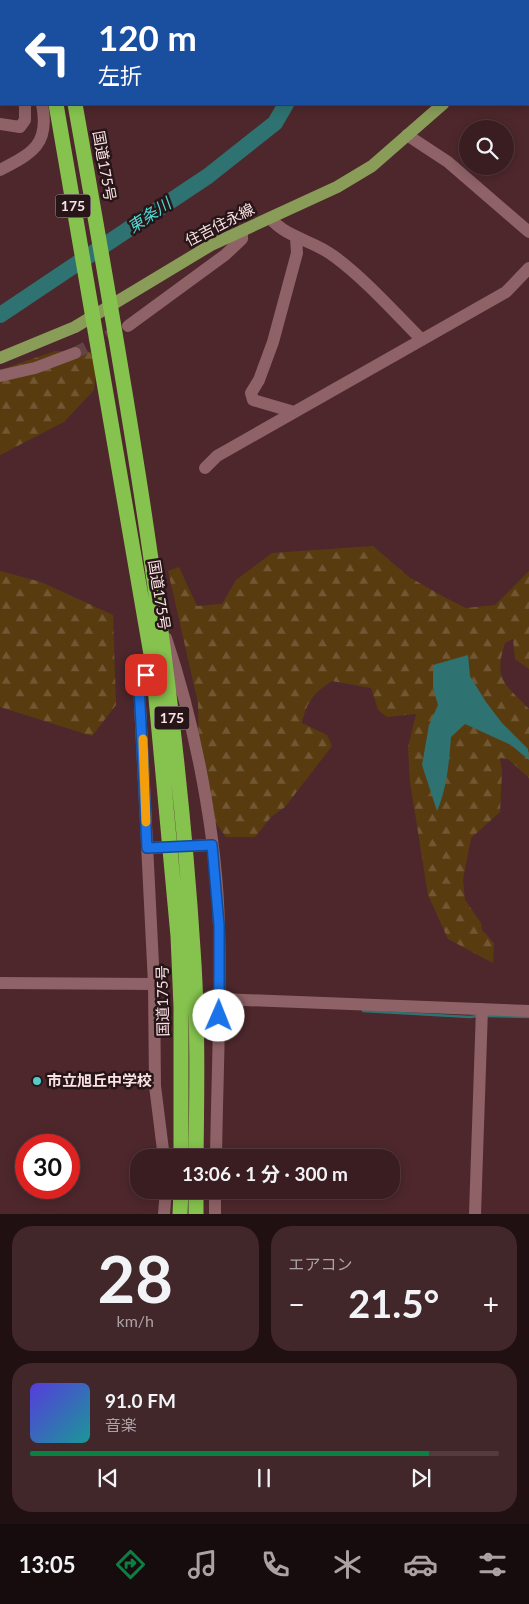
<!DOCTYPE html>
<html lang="ja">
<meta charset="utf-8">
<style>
:root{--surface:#3a1d21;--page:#41262a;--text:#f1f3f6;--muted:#aba2a5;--line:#543b3f;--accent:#0b8043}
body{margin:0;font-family:Lato,"Noto Sans JP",sans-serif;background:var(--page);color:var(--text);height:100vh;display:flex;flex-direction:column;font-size:19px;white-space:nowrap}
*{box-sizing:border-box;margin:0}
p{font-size:16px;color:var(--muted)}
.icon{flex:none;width:28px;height:28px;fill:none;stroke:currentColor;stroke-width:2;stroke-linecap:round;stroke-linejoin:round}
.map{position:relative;height:1214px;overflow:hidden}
.panel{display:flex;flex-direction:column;gap:12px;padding:12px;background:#201012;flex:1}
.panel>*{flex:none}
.hud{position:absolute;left:0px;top:0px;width:530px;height:105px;box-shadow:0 2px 12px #0003,0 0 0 1px var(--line);background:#1a4fa0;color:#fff;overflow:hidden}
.buttons{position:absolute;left:459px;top:120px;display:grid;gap:10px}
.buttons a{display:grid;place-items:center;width:55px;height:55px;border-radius:50%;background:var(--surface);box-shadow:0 2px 12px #0003,0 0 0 1px var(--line);font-size:25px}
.speed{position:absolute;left:15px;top:1134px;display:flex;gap:10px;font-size:25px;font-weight:700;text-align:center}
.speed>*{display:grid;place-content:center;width:65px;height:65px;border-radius:50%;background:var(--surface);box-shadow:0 2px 12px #0003,0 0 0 1px var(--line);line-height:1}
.speed .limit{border:8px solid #d22;background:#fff;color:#111}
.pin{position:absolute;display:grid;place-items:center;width:42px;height:42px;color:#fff;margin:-21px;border-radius:10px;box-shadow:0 2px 8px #0006}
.me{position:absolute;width:55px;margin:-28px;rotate:1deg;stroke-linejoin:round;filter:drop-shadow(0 0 4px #0008)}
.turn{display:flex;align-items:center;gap:18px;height:105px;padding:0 15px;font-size:22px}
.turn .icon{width:65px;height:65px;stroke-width:2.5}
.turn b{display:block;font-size:35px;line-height:42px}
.big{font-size:38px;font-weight:700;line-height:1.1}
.panel .tile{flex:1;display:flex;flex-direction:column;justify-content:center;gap:8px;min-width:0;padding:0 18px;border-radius:20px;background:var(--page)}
.panel .dial{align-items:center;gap:0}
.dial b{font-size:65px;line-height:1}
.song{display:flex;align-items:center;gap:15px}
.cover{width:60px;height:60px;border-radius:8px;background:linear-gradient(135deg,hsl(250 70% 55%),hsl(180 70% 35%))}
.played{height:5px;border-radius:2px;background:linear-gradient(90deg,var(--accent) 85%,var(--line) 85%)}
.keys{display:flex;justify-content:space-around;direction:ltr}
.heat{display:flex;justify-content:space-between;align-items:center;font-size:28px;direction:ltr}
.panel .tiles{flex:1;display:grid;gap:12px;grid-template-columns:1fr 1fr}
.tile:last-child{grid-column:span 2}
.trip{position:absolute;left:130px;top:1149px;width:270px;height:50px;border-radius:20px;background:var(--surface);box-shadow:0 2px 12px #0003,0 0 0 1px var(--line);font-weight:700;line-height:50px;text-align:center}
.dock{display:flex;height:80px;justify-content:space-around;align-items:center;background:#170c0d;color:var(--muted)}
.dock .icon{width:35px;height:35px}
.dock .selected{color:var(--accent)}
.dock b{font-size:22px;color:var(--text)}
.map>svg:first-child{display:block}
.forest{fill:url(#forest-firs)}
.water{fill:#2e7371}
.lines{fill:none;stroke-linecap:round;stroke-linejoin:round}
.stream{stroke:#2e7371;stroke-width:2.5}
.river{stroke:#2e7371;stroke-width:16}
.minor-tunnel{stroke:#674347;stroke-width:12;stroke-dasharray:12 6;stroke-linecap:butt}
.minor{stroke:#8e6267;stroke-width:12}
.major{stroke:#899c58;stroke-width:12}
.highway{stroke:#86c34e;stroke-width:15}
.route-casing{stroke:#114b97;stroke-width:12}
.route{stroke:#1a73e8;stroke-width:9}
.slow{stroke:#f59e0b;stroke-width:9}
.poi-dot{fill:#53cdc9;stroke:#271618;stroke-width:2}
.labels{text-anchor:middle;stroke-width:5;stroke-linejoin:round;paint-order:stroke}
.shield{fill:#271618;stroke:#bba4a6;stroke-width:1}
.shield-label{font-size:14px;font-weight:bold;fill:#fbe1e3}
.street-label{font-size:15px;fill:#fbe1e3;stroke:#271618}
.poi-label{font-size:15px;font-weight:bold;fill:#fbe1e3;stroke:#271618;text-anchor:start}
.water-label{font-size:16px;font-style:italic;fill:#50d7d3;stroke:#271618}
</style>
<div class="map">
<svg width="529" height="1214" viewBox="0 0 529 1214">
<defs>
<pattern id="forest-firs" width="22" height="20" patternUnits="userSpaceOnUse" patternTransform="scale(1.25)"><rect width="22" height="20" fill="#593b10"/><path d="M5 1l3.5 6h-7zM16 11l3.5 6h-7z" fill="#725733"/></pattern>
</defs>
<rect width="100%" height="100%" fill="#4d272c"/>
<!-- forest -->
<path class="forest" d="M55 351 98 352 94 390 64 422 0 455V370Z
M373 546 409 577 444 597 466 608 495 605 529 571V669L515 659 513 639 505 643C493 680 505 684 529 709V778L508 759 500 758 502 772 500 812 471 838 463 880 465 900 481 923 482 930 494 943 493 963 448 939 428 895 410 782 408 747 416 714 387 717 378 710 371 688 332 681C314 692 306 703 302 723L327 735 332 746 285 807 271 817 255 837H226L212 818 199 757 198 703 168 571 179 567 197 606 222 604 236 580 272 553Z
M0 571 41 582 113 615 116 705 92 736 0 707Z"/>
<!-- water -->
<path class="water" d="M468 655 470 676 486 702 502 723 528 749 529 760 511 745 465 724 451 737C449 763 447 788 437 811L422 765 429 725 438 705 433 688V665Z"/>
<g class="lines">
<!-- stream -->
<path class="stream" d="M363 1011 470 1017 478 1016
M486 1016 529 1017"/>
<!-- river -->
<path class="river" d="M325 1 326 0
M0 315 208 176 275 123 286 104"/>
<!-- minor-tunnel -->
<path class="minor-tunnel" d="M75 353 122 329"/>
<!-- minor -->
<path class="minor" d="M17 0V1
M105 1 108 0
M374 1 375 0
M0 124 20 127 25 120V104
M407 135 448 162 529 232
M0 170C33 153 50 144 42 104
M270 218C288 239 314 240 335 257 367 281 394 312 422 340
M128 326 225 255 242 239V231
M0 376 35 368 75 353
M294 412 253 400 251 393 259 380 273 342 297 253 296 237
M205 468 217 456 506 292 529 268
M166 638C195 724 217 836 219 927 221 1004 217 1081 216 1158
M153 666 139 684 154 984 155 1086 164 1158
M147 848 212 845
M0 983 154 984
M220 999 529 1011
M164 1214 166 1190
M215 1214V1190
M475 1214 482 1009"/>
<!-- major -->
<path class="major" d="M0 358 75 327 211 245 337 187 372 166 443 104"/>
<!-- highway -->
<path class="highway" d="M39 0 40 1
M57 0V1
M56 104 153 666 178 936 181 1007V1158
M75 104C125 384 175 665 193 949 198 1018 197 1088 196 1158
M180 1214 181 1190
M196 1214V1190"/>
</g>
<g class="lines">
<defs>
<path id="route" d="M146 675 139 684 147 848 212 845 219 925V1016"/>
</defs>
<!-- route casing -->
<use href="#route" class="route-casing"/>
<!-- route -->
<use href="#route" class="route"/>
<!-- slow -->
<path class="slow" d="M143 739 146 822"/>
</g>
<!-- markers -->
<circle class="poi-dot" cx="37" cy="1081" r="5"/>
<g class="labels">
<!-- shield labels -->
<g class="shield">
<rect x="55.5" y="194.5" width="35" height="23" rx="4"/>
<rect x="154.5" y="706.5" width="35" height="23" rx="4"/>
</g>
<g class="shield-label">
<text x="73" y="211">175</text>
<text x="172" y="723">175</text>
</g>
<!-- street labels -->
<g class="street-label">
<text transform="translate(104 166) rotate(80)" y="5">国道175号</text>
<text transform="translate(220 225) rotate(-27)" y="5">住吉住永線</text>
<text transform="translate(159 595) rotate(81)" y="5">国道175号</text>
<text transform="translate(163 1001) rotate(-91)" y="5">国道175号</text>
</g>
<!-- poi labels -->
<g class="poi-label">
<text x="47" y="1086">市立旭丘中学校</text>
</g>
<!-- water labels -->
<g class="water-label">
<text transform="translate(149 215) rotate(-34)" y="6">東条川</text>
</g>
</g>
</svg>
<div class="buttons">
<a><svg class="icon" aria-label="search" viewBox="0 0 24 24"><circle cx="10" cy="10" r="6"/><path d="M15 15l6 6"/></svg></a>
</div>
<div class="speed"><div class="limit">30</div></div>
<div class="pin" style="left:146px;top:675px;background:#d93025"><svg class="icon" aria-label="arrive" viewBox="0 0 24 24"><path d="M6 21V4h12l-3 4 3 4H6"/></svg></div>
<svg class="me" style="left:219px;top:1016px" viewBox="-20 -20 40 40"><circle r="19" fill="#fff"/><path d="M0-13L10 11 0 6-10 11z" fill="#1a73e8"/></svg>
<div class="trip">13:06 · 1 分 · 300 m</div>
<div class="hud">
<div class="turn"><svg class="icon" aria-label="left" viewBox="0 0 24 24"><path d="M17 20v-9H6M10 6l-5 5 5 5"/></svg><div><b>120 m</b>左折</div></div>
</div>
</div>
<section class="panel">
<div class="tiles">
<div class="tile dial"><b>28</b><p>km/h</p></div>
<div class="tile"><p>エアコン</p>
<div class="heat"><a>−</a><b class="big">21.5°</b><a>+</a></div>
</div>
<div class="tile">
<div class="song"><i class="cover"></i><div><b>91.0 FM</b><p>音楽</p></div></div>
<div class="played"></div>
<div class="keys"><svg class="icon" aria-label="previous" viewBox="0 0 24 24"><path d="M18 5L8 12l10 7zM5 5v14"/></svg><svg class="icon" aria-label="pause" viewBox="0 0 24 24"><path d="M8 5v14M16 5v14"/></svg><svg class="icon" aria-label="next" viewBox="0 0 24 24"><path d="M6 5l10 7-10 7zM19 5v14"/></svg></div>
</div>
</div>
</section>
<nav class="dock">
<b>13:05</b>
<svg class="icon selected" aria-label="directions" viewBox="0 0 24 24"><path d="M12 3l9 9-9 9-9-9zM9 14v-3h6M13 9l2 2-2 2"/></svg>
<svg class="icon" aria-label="music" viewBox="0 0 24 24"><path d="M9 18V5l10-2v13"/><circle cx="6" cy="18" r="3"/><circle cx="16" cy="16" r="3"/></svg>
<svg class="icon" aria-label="phone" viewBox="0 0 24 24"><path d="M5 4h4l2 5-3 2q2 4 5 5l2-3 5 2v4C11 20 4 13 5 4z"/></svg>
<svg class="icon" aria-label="climate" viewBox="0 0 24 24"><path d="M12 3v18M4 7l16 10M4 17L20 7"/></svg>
<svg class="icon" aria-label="car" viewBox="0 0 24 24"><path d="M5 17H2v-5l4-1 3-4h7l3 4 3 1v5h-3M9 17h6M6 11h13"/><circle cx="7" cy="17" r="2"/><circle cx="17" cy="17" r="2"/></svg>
<svg class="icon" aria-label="filters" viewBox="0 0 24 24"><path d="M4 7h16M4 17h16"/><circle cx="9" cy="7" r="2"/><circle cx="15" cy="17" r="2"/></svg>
</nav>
